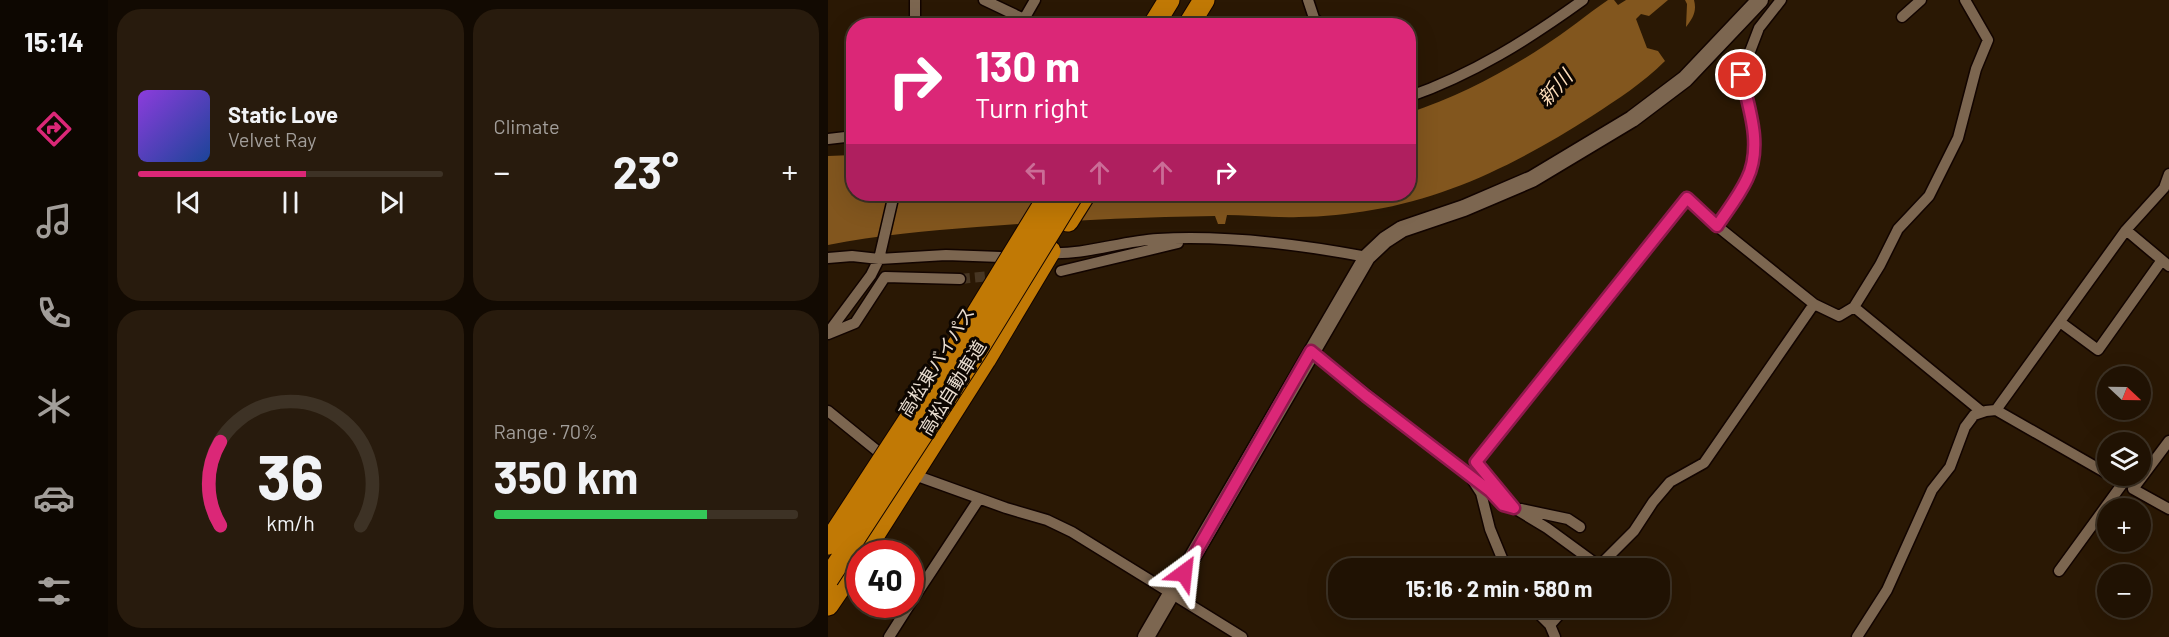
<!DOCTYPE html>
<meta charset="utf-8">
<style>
:root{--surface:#201203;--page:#281b0d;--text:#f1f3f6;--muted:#a29e9a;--line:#3d3225;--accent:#db2777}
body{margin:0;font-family:Barlow,"Noto Sans JP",sans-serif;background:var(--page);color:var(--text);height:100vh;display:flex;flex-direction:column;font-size:22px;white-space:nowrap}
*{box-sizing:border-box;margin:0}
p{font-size:20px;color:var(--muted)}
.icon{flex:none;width:33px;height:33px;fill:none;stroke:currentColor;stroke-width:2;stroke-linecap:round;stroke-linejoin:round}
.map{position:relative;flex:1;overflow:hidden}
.details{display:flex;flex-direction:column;gap:9px;padding:9px;background:#120a02;width:720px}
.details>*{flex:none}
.top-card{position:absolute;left:18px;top:18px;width:570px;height:183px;border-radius:24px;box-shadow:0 6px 24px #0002,0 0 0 2px var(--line);background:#db2777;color:#fff;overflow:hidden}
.needle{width:39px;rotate:112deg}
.tools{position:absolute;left:1269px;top:366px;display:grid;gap:12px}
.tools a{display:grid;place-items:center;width:54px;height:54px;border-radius:50%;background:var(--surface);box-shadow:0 6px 24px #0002,0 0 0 2px var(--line);font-size:30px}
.speed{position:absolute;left:18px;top:540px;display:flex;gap:12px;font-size:30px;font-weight:700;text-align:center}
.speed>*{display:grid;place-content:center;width:78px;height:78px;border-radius:50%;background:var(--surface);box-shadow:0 6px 24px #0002,0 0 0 2px var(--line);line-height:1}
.speed .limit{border:9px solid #d22;background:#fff;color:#111}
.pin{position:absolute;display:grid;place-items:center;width:51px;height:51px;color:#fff;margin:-26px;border:3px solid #fff;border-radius:50%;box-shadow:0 2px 6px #0007}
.me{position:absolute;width:66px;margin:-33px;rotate:30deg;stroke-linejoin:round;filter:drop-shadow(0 0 4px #0008)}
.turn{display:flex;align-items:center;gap:21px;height:126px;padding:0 30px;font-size:27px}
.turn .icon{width:78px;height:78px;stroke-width:2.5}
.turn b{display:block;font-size:42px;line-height:51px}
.lanes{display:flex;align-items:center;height:57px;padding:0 30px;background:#0003;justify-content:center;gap:30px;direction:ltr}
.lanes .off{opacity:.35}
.big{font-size:45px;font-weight:700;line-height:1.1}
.details .tile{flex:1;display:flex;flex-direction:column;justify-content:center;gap:9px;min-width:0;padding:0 21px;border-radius:24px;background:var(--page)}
.details .dial{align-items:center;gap:0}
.dial svg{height:156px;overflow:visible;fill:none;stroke:var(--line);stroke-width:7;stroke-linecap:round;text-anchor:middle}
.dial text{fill:var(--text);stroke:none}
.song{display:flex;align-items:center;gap:18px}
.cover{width:72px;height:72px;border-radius:9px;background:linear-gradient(135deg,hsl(270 70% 55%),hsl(220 70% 35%))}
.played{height:6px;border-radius:3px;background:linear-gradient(90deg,var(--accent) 55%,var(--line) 55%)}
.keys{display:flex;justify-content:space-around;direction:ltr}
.heat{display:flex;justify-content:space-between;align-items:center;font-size:33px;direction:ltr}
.charge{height:9px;border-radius:4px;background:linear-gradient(90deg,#34c759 70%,var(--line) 0)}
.details .tiles{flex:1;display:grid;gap:9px;grid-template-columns:repeat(2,1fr)}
.trip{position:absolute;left:500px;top:558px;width:342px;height:60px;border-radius:24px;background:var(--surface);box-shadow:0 6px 24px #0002,0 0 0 2px var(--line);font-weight:700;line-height:60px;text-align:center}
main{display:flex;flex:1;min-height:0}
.tabs{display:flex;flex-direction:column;width:108px;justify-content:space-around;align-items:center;background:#0d0701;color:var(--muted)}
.tabs .icon{width:42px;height:42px}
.tabs .current{color:var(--accent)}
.tabs b{font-size:27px;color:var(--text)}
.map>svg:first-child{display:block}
.water{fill:#82561e}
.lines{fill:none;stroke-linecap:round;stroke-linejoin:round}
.street-tunnel{stroke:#473623;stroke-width:10;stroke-dasharray:10 5;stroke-linecap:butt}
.street-casing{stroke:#120400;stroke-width:13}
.secondary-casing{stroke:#120400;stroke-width:19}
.highway-casing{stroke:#120400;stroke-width:23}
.street{stroke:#7c6650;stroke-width:10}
.secondary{stroke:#7c6650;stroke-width:16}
.highway{stroke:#c17905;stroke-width:21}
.highway-bridge-casing{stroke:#120400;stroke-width:23;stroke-linecap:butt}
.highway-bridge{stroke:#c17905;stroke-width:21}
.route-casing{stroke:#8e194d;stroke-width:15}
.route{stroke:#db2777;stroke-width:10}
.labels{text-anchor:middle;stroke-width:6;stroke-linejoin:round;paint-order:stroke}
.street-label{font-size:18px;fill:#e9ddd0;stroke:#0d0601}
.water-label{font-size:20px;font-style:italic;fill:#fdddba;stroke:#0d0601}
</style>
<main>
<nav class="tabs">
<b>15:14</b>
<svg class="icon current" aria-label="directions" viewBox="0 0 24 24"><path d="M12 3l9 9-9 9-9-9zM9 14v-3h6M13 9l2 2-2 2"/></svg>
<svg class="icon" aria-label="music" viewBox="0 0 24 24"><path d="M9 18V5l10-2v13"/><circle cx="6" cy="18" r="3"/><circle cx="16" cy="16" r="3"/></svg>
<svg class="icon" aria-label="phone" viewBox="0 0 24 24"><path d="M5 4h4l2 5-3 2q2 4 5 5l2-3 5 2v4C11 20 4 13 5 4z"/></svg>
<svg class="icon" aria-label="climate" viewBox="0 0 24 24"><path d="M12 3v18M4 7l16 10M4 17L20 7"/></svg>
<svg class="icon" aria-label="car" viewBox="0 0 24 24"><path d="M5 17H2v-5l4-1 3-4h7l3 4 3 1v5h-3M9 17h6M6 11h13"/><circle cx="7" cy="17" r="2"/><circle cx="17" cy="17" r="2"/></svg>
<svg class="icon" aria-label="filters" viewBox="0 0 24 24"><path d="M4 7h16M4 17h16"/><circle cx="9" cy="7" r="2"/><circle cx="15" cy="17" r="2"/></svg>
</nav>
<section class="details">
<div class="tiles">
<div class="tile">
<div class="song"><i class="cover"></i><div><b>Static Love</b><p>Velvet Ray</p></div></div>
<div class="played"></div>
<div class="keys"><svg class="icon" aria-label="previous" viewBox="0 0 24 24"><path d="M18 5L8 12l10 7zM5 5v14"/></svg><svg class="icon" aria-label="pause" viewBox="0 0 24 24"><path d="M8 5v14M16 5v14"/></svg><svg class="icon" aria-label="next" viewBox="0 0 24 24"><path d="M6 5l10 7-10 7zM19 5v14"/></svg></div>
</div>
<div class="tile"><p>Climate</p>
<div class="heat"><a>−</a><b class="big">23°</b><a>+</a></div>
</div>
<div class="tile dial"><svg viewBox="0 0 100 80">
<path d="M14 69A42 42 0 1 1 86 69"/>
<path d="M14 69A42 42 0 0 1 14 26" stroke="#db2777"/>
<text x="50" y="56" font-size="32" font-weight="700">36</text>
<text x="50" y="72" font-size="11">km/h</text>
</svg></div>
<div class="tile"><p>Range · 70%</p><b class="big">350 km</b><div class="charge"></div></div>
</div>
</section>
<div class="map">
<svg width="1341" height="637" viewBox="0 0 1341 637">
<rect width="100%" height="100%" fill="#2a1804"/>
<!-- water -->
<path class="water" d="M780 0H786L790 5 798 0H840L821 16 813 14 808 19 819 48 830 51 837 61C815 83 790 99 764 116 697 159 624 197 544 210 521 214 495 217 471 217 447 218 423 215 399 215L397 224H390L387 216C307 217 229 221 149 227 99 231 50 235 0 245V156L25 155 26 194H580L581 113C628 97 674 74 716 46 738 32 758 15 780 0Z
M857 0H866C869 11 865 18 858 27L859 4Z"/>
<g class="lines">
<!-- street-tunnel -->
<path class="street-tunnel" d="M132 279 173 275"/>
<defs>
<path id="street" d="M156 0 196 19 207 0
M480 0 486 18 495 26
M953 0 931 28 913 75 926 129V152L920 178 889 226 986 304 1011 316 1026 307
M1137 0 1160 40 1148 69 1130 138 1101 196 1070 229 1052 265 1026 307 1154 412
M1074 17 1093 0
M87 26V0
M580 97C644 75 701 39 755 0
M0 139 26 136
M1298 230 1341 266
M221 253C258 255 293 241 330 239 400 235 470 244 539 257
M0 258 24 256 51 259 118 255 173 257
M233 271 350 243
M1232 322 1270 350 1334 260
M0 333 43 275 51 259 66 194
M0 334 27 323 57 277 132 279
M483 351 642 476 653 493 662 529 678 568
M1168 410 1298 230 1336 188 1341 174
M0 411 58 458
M1341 441 1305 489 1341 509
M81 473 178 508 219 520 244 532 414 637
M693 509 740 519 752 527
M771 566 719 528 686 508 648 462 859 198 889 226
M769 568 806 531 825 502 842 482 876 463 986 304
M1231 571 1295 483
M82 604 151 499
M705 608 722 625
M61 637 82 604
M727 637 722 625 737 608
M1029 637 1059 590 1104 490 1122 467 1137 427 1146 415 1158 411 1168 410 1280 474"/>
<path id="secondary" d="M318 637 539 257 557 240 574 229 636 208 704 179 804 119 857 79 932 0"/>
<path id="highway" d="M325 26 341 0
M360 26 376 0
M240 221 257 194
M34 554 157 360 222 251
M0 605 32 558"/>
</defs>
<!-- street casing -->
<use href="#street" class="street-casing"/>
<!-- secondary casing -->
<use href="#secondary" class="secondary-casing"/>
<!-- highway casing -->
<use href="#highway" class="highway-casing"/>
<!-- street -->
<use href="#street" class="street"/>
<!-- secondary -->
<use href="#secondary" class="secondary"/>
<!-- highway -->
<use href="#highway" class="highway"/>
<defs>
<path id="highway-bridge" d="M0 544 131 343 222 194
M0 579 148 352 245 194"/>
</defs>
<!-- highway-bridge casing -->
<use href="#highway-bridge" class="highway-bridge-casing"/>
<!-- highway-bridge -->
<use href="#highway-bridge" class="highway-bridge"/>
</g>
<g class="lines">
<defs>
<path id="route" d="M356 573 483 351 538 396 662 491 675 505 686 508 648 462 859 198 889 226C899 211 911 196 919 179 935 146 921 108 913 75"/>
</defs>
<!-- route casing -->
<use href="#route" class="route-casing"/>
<!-- route -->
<use href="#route" class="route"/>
</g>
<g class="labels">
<!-- street labels -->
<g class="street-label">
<text transform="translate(109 362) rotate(-58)" y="6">高松東バイパス</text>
<text transform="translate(125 388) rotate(-58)" y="6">高松自動車道</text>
</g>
<!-- water labels -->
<g class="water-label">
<text transform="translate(727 88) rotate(-48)" y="7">新川</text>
</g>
</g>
</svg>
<div class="tools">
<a><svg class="needle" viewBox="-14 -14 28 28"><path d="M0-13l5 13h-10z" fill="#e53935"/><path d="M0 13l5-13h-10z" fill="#a29e9a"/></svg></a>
<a><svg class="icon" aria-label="layers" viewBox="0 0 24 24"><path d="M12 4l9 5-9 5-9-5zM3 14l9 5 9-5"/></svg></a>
<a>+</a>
<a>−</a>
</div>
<div class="speed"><div class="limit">40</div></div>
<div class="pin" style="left:913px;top:75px;background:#d93025"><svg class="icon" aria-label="arrive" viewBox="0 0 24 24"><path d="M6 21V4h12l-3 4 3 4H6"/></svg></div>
<svg class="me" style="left:356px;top:573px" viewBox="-20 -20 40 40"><path d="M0-17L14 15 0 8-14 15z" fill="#db2777" stroke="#fff" stroke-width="4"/></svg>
<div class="trip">15:16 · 2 min · 580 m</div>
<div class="top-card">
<div class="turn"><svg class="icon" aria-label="right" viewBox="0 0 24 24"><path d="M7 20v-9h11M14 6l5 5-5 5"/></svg><div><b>130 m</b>Turn right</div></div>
<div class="lanes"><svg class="icon off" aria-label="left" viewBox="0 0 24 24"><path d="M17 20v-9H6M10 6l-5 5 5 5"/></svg><svg class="icon off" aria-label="ahead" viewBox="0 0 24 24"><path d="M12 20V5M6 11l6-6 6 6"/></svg><svg class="icon off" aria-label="ahead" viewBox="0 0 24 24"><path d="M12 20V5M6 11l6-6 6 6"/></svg><svg class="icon" aria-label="right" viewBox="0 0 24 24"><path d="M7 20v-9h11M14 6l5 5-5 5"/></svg></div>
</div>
</div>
</main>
